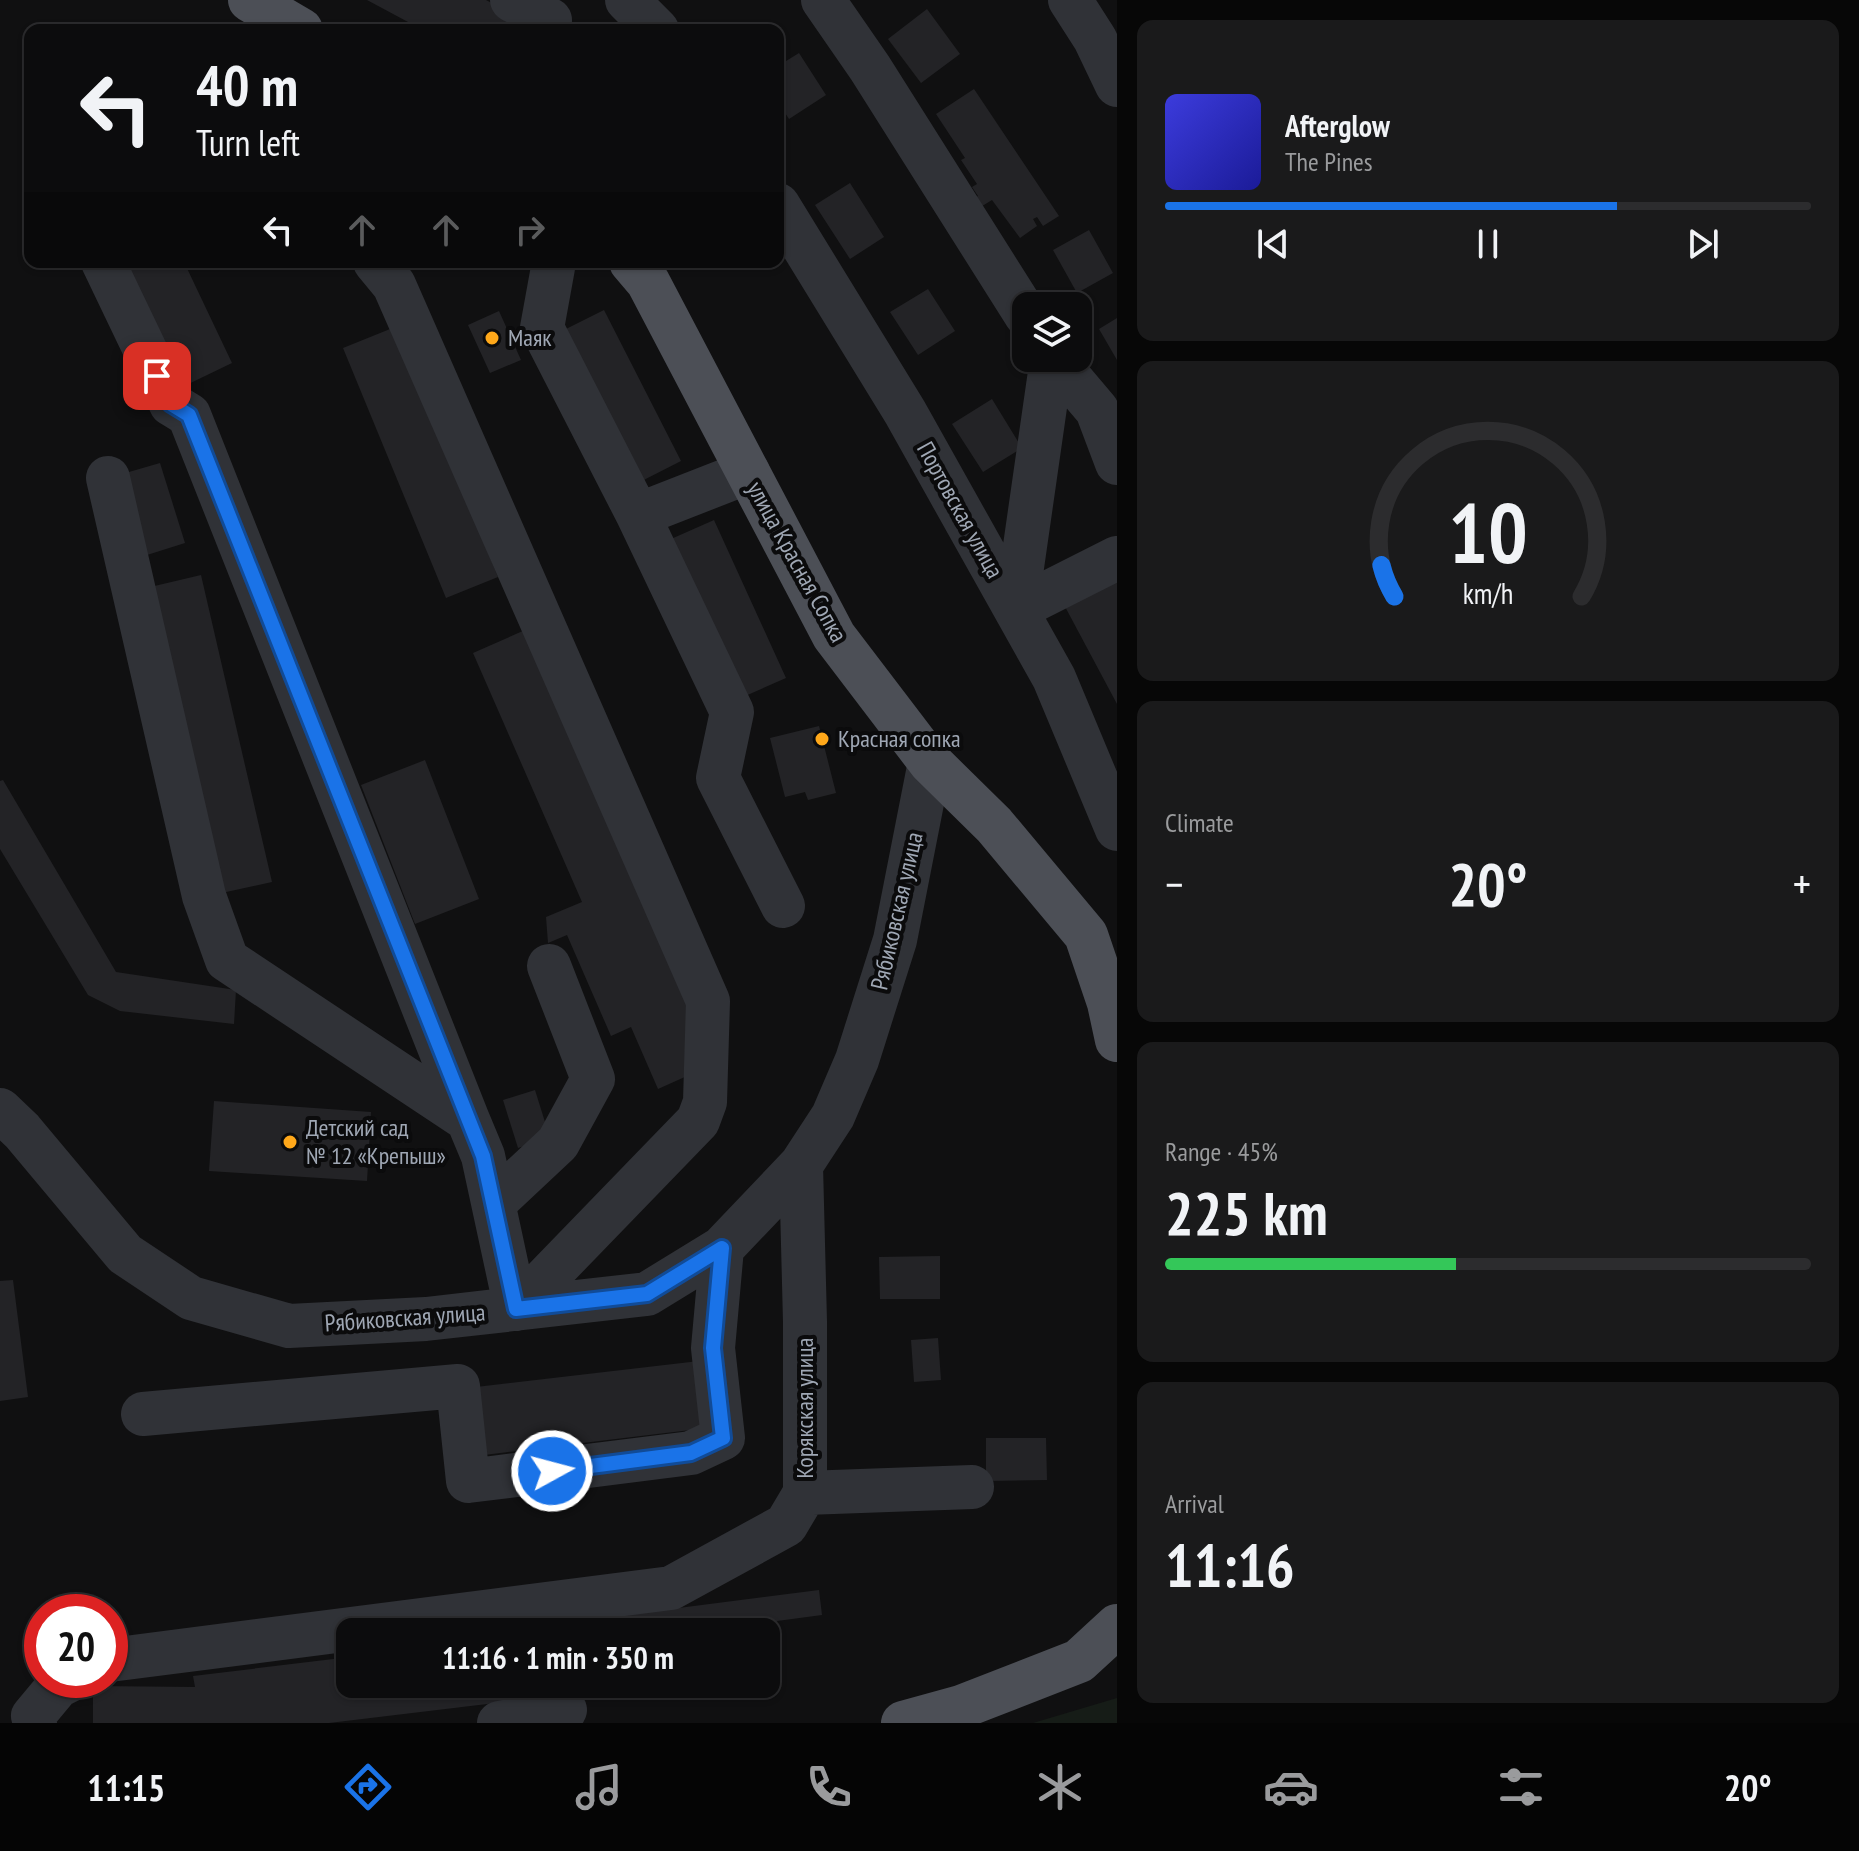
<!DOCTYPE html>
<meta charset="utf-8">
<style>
:root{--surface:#0c0c0d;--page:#1a1a1b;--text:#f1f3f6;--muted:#9a9b9d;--line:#2c2c2e;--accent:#1a73e8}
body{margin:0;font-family:"PT Sans Narrow",sans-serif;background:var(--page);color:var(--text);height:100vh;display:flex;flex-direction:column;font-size:30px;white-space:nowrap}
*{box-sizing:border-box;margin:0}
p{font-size:26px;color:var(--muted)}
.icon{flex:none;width:44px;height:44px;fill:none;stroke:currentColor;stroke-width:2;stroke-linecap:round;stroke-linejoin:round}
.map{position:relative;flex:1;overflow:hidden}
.sheet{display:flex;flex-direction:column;gap:20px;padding:20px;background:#070707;width:742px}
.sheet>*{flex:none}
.hud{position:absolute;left:24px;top:24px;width:760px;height:244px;border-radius:16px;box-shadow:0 2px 6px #0004,0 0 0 2px var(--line);background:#0c0c0d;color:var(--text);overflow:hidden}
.tools{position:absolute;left:1012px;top:292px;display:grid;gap:16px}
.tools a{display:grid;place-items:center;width:80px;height:80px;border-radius:16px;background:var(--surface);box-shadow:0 2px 6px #0004,0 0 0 2px var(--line);font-size:40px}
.speed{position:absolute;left:24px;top:1594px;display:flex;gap:16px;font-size:40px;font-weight:700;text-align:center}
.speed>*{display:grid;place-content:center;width:104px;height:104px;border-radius:50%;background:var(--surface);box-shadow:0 2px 6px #0004,0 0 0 2px var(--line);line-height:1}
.speed .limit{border:12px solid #d22;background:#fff;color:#111}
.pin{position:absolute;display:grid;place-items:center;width:68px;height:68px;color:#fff;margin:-34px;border-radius:16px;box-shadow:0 4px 12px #0006}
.me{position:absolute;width:88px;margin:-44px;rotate:83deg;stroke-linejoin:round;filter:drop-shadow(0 0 6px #0008)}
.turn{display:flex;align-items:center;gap:28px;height:168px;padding:0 40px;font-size:36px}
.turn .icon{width:104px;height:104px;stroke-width:2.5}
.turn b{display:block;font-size:56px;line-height:68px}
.lanes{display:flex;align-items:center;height:76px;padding:0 40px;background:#0003;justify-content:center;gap:40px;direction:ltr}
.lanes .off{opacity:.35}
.big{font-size:60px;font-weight:700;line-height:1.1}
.sheet .widget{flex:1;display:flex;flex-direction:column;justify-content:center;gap:12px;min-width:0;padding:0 28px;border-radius:16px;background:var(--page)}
.sheet .dial{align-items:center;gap:0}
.dial svg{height:208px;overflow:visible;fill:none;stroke:var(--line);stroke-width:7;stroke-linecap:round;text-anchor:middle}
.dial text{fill:var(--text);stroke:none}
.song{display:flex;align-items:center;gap:24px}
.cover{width:96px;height:96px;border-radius:12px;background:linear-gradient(135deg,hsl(240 70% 55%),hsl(240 70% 35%))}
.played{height:8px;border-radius:4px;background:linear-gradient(90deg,var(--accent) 70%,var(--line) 70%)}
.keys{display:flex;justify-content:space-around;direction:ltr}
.heat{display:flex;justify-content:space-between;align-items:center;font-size:44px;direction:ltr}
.charge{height:12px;border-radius:6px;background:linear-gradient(90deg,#34c759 45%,var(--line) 0)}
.trip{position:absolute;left:336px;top:1618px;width:444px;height:80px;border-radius:16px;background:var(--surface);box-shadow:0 2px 6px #0004,0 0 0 2px var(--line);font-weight:700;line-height:80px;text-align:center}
.tab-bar{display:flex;height:128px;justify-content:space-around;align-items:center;background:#050505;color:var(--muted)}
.tab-bar .icon{width:56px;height:56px}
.tab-bar .selected{color:var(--accent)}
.tab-bar b{font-size:36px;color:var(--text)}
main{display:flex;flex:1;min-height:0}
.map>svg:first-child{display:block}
.green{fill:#161c17}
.building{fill:#232326}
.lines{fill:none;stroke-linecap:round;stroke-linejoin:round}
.minor{stroke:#303237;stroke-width:44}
.major{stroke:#4c4f56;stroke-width:44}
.route-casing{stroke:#114b97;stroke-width:20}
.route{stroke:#1a73e8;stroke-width:14}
.poi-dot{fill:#ffa81a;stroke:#0b0b0c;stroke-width:3}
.labels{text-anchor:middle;stroke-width:8;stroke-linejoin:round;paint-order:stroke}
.poi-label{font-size:24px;fill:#9fa7b4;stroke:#0b0b0c;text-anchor:start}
.street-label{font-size:24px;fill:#9fa7b4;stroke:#0b0b0c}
</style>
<main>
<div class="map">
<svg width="1117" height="1723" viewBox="0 0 1117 1723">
<rect width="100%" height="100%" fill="#101011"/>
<!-- green -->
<path class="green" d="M1117 1698V1723H1033Z"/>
<!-- building -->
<path class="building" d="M367 0H486L542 30H423Z
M927 9 960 54 921 83 888 39Z
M799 53 826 95 789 119 778 102V66Z
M974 89 1059 216 1043 226 1037 217 1033 219 1037 226 1020 238 992 200 979 208 973 199 978 196 972 187 977 184 961 160 965 158 936 114Z
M850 183 884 237 850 259 815 205Z
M1089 230 1113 273 1077 293 1053 250Z
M125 262H184L232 363 176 390Z
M928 289 955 331 918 355 890 312Z
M604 310 681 461 630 487 554 335Z
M499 311 521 360 490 373 468 325Z
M1117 318V360L1099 329Z
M395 327 498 577 446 598 343 348Z
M992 399 1022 448 983 472 952 424Z
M160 463 185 543 147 555 122 474Z
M714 520 786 678 734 701 662 543Z
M1117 572V704L1062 601Z
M201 575 272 882 217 894 146 588Z
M525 630 689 1002 687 1076 658 1089 631 1027 611 1036 567 935 548 943 546 917 582 902 473 653Z
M819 726 836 793 808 800 805 792 785 797 770 738Z
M425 760 479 899 415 924 361 785Z
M3 780 116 972 236 990 234 1024 120 1011 88 995 0 849V781Z
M535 1090 550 1138 518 1148 503 1100Z
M214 1101 371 1112 367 1181 209 1171Z
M940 1256V1299H880L879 1257Z
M13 1280 28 1397 0 1401V1281Z
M938 1338 941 1380 914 1382 911 1340Z
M699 1361 707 1428 484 1455 476 1387Z
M986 1438H1046L1047 1480 986 1481Z
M819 1590 822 1615 694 1632H626L624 1615Z
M350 1657V1684H569L571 1694 329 1723H93V1686L195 1687 193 1676Z"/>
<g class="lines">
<!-- minor -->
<path class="minor" d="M512 0 550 20
M627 0 657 30
M823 0 870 68 1026 315
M1070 0 1095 39 1117 85
M778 205 905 412 1054 678 1117 829
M103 262 171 404 189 415 468 1120
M554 262 542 328 638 515
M1053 358 1097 410 1117 463
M748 472 638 515 732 712 718 778 783 906
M108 478 204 896 227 960 468 1120 483 1156 516 1309 698 1121 705 1102 708 1001 394 285 375 262
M1016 609 1052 358
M1016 609 1117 558
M0 1110 22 1131 125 1254 191 1298 289 1326 426 1319 647 1294 722 1248 801 1165 833 1116 857 1060 895 940 930 762
M494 1203 558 1143 593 1079 549 966
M143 1414 458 1386 468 1481 691 1453 723 1438 713 1348 722 1248
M805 1493 972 1487
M110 1660 671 1588 786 1525 805 1493V1322L801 1165
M35 1723 33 1716 58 1686 70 1680
M499 1723 565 1710"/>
<!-- major -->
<path class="major" d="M250 0 301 30
M631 262 648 282 834 636 930 762 994 825 1086 935 1109 1003 1117 1040
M903 1723 961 1707 1079 1661 1117 1626"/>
</g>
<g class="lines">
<defs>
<path id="route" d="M157 376 171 404 189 415 483 1156 516 1309 647 1294 722 1248 713 1348 723 1438 691 1453 552 1471"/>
</defs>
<!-- route casing -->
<use href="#route" class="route-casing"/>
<!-- route -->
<use href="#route" class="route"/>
</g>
<!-- markers -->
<g class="poi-dot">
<circle cx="492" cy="338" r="8"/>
<circle cx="822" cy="739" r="8"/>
<circle cx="290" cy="1142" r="8"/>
</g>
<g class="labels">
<!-- poi labels -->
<g class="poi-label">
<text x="508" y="346">Маяк</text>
<text x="838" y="747">Красная сопка</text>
<text x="306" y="1136">Детский сад<tspan x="306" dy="28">№ 12 «Крепыш»</tspan></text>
</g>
<!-- street labels -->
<g class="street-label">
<text transform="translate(960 510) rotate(61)" y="8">Портовская улица</text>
<text transform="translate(797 562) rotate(61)" y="8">улица Красная Сопка</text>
<text transform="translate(897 911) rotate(-77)" y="8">Рябиковская улица</text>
<text transform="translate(405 1318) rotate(-4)" y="8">Рябиковская улица</text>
<text transform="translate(805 1408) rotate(-90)" y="8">Корякская улица</text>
</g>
</g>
</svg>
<div class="tools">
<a><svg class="icon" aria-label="layers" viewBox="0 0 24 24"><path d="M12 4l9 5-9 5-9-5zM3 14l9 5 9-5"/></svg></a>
</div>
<div class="speed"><div class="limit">20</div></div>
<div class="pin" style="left:157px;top:376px;background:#d93025"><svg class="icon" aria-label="arrive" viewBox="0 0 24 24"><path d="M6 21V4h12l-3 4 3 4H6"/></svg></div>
<svg class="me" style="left:552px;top:1471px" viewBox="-20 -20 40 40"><circle r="17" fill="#1a73e8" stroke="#fff" stroke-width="3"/><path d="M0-11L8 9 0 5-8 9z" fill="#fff"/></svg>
<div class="trip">11:16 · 1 min · 350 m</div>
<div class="hud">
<div class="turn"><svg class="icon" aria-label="left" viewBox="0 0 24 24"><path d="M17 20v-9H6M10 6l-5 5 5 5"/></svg><div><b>40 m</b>Turn left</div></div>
<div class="lanes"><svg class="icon" aria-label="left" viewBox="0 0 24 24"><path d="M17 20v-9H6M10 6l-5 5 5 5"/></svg><svg class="icon off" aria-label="ahead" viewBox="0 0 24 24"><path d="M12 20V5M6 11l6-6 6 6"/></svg><svg class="icon off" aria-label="ahead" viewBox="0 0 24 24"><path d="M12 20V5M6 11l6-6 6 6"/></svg><svg class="icon off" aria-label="right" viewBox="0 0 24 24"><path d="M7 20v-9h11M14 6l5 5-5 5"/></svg></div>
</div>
</div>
<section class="sheet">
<div class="widget">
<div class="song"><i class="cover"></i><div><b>Afterglow</b><p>The Pines</p></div></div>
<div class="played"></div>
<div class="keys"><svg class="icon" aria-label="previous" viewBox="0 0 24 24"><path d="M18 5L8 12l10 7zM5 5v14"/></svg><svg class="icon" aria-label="pause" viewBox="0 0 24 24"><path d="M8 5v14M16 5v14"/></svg><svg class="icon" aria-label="next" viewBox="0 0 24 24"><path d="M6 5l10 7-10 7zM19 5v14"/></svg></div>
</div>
<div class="widget dial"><svg viewBox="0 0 100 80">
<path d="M14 69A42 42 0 1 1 86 69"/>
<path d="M14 69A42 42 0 0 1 9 57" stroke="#1a73e8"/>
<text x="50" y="56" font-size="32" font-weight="700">10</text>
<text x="50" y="72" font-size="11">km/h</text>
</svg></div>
<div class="widget"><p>Climate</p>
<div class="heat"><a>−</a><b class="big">20°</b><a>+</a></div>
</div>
<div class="widget"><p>Range · 45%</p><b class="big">225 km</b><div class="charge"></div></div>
<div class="widget"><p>Arrival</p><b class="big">11:16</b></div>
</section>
</main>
<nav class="tab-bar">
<b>11:15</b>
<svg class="icon selected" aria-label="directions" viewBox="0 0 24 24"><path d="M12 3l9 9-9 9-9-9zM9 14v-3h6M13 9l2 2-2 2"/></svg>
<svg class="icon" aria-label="music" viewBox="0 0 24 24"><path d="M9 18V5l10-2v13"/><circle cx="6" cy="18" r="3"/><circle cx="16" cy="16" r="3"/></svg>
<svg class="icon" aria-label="phone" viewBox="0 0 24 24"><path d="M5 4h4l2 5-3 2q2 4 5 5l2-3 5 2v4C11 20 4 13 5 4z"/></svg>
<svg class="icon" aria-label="climate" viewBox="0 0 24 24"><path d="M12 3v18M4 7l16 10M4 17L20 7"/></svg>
<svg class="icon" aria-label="car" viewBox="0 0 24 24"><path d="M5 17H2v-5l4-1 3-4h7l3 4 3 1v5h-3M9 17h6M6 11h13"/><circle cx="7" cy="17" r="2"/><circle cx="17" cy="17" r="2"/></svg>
<svg class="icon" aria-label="filters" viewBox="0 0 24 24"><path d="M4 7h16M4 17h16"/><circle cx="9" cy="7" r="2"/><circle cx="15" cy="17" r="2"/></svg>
<b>20°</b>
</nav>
